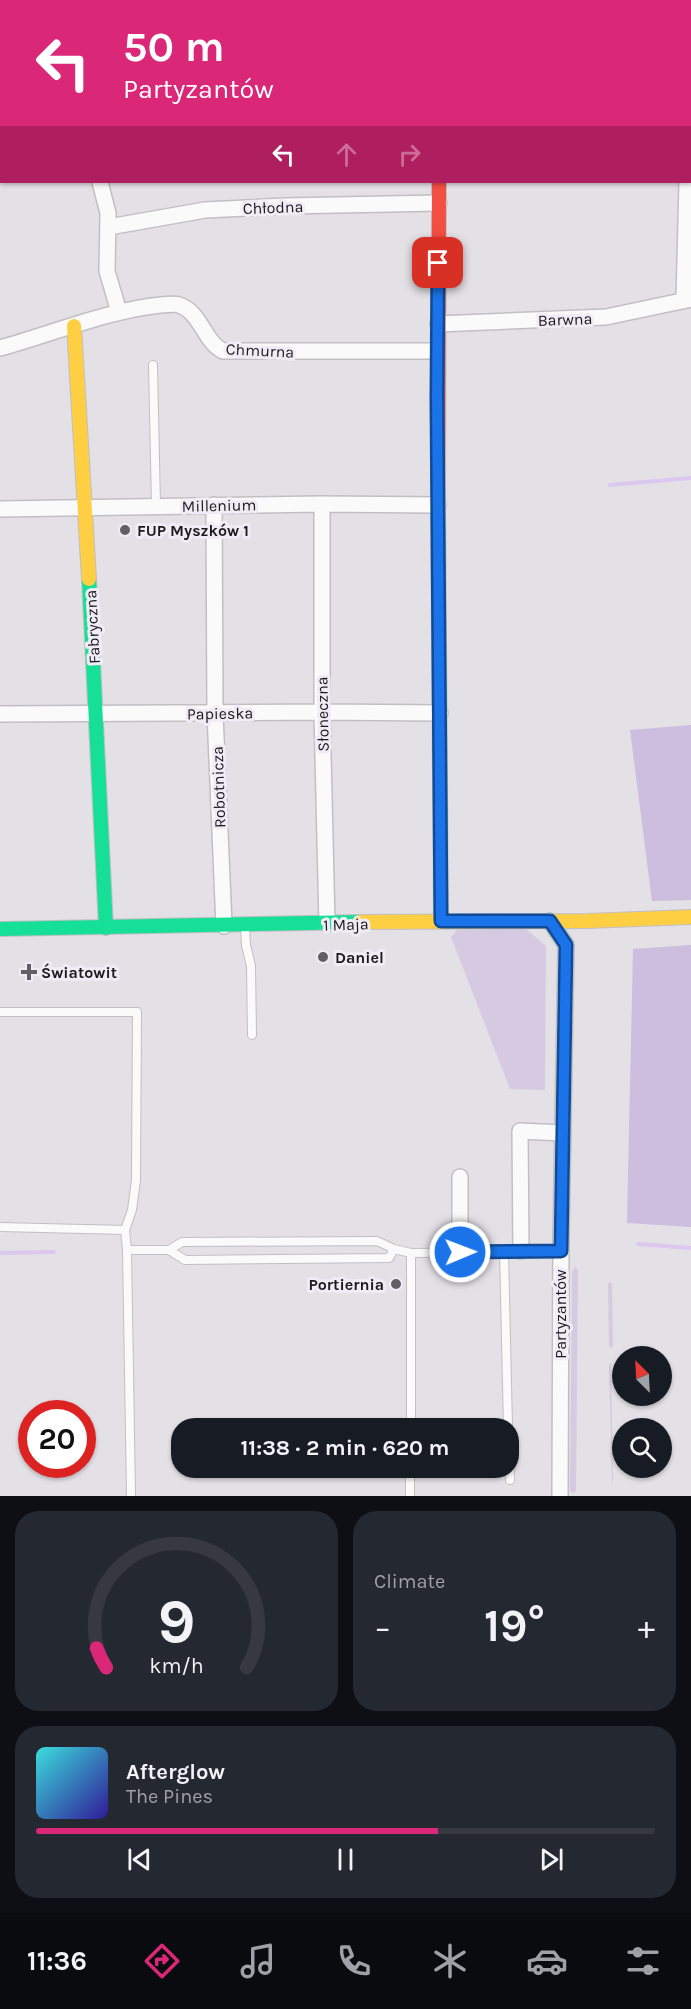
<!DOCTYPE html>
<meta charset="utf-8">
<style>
:root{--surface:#171b24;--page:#242831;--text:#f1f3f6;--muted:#9ea1a6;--line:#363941;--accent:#db2777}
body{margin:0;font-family:Karla,sans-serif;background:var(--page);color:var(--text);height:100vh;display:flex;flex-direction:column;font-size:22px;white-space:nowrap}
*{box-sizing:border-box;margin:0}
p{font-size:20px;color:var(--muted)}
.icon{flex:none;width:33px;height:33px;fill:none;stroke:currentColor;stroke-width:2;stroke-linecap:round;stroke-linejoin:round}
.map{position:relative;height:1496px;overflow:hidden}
.side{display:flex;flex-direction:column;gap:15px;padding:15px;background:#0d0f14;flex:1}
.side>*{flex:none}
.hud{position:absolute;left:0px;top:0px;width:692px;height:183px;box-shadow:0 2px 4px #0004;background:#db2777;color:#fff;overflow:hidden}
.needle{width:39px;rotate:336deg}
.buttons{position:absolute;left:612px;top:1346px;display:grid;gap:12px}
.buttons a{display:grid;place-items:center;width:60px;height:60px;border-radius:50%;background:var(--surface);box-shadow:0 2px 4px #0004;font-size:30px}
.speed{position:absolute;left:18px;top:1400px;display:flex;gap:12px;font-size:30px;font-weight:700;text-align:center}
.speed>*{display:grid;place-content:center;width:78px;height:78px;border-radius:50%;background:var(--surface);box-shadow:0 2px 4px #0004;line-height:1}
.speed .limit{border:9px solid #d22;background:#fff;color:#111}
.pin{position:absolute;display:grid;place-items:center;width:51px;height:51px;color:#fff;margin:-26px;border-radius:12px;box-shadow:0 3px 9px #0006}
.me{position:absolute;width:66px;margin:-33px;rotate:89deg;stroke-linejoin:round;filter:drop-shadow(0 0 4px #0008)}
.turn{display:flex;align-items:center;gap:21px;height:126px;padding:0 24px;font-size:27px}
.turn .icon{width:78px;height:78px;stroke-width:2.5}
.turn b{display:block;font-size:42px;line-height:51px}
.lanes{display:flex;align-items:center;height:57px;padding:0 24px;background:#0003;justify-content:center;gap:30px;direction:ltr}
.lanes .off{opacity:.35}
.big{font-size:45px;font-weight:700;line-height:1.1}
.side .card{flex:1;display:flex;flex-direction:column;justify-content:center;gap:9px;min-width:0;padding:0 21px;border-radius:24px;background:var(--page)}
.side .dial{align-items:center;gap:0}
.dial svg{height:156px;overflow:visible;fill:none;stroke:var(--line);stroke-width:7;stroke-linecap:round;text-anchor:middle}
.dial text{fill:var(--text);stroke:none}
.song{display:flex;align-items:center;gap:18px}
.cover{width:72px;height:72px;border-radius:9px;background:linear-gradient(135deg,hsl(180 70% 55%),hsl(250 70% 35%))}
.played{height:6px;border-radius:3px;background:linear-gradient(90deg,var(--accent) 65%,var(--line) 65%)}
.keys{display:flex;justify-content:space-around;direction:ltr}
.heat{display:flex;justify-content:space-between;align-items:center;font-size:33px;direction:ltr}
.side .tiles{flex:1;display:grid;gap:15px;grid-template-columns:1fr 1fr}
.card:last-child{grid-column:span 2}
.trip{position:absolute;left:171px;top:1418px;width:348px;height:60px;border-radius:24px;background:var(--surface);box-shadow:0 2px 4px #0004;font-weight:700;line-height:60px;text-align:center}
.menu{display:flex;height:96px;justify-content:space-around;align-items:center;background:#090b0e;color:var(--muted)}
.menu .icon{width:42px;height:42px}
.menu .selected{color:var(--accent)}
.menu b{font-size:27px;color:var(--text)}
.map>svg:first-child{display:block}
.green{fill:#d5cae1}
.forest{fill:#cdbdde}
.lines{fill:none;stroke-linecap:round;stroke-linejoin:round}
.stream{stroke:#dcc7f1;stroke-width:4}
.lane-casing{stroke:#c1bfc2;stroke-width:10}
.street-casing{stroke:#c1bfc2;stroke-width:18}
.fast-casing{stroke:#c1bfc2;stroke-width:16}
.slow-casing{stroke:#c1bfc2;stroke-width:16}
.jam-casing{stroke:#c1bfc2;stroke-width:16}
.lane{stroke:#fbfafb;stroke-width:8}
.street{stroke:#fbfafb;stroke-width:15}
.fast{stroke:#16e098;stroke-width:14}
.slow{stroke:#ffcf43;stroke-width:14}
.jam{stroke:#f24e42;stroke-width:14}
.route-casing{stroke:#114b97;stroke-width:15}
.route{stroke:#1a73e8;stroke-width:10}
.poi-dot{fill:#615f63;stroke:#f0ecf5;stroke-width:2}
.labels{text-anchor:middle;stroke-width:6;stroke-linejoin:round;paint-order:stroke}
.street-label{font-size:16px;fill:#1b191c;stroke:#f0ecf5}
.poi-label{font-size:16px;font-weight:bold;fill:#1b191c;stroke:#f0ecf5;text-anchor:start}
</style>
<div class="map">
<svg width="691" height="1496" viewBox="0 0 691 1496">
<rect width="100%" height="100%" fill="#e3e1e6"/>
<!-- green -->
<path class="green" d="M525 928 546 946 545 1090 510 1089 451 937 457 930Z
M575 1267 578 1270 576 1491 573 1493 570 1491 572 1272Z
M610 1282 612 1284 613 1346 611 1348 609 1346 608 1284Z
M611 1363 613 1481 612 1483 609 1364Z"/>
<!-- forest -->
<path class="forest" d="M691 725V900L652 901 630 730Z
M691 945V1227L627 1223 633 949Z"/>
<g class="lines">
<!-- stream -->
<path class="stream" d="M610 485 691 478
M638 1244 691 1248
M0 1253 54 1252"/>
<defs>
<path id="lane" d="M153 365 156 506
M245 927 246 945 251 966 252 1035
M0 1012H137L136 1180 132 1210 125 1230
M0 1227 125 1230 127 1250
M169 1250 182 1242 377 1241 394 1249 411 1253 561 1251
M504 1251 508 1428
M411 1428V1253
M508 1432 510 1480
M131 1496 127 1250H169L185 1260 389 1258 394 1249
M410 1496V1467"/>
<path id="street" d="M68 2 70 0
M440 2V0
M0 41 2 40
M690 56H691
M100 182 108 213 107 271 119 312
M109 227 205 210 285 206 439 203
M684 299 687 182
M438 324 606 317 691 299
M0 348C51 334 109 310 161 305 167 305 174 303 179 305 201 312 204 342 223 351H437
M322 504V712L327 924
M214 505 215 713 224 926
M0 509 322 504 438 505
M0 714 322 712 440 713
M550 921 566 945 561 1239 560 1496
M460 1177V1252
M521 1251 520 1131 563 1133"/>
<path id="fast" d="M438 504 441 921
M89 579 106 928
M0 929 360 922"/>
<path id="slow" d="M74 326 89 579
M360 922 587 921 691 917"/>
<path id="jam" d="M438 504 439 182"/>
</defs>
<!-- lane casing -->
<use href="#lane" class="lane-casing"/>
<!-- street casing -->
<use href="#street" class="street-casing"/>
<!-- fast casing -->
<use href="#fast" class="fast-casing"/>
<!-- slow casing -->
<use href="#slow" class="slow-casing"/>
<!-- jam casing -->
<use href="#jam" class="jam-casing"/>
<!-- lane -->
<use href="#lane" class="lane"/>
<!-- street -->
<use href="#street" class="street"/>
<!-- fast -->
<use href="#fast" class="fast"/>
<!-- slow -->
<use href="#slow" class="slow"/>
<!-- jam -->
<use href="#jam" class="jam"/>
</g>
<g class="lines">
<defs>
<path id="route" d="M438 263 437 397 441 921H550L566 945 561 1251 460 1252"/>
</defs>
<!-- route casing -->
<use href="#route" class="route-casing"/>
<!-- route -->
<use href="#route" class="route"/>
</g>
<!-- markers -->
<g class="poi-dot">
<circle cx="125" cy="530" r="6"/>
<circle cx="323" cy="957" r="6"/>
<path d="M26 963h6v6h6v6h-6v6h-6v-6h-6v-6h6z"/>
<circle cx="396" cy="1284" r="6"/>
</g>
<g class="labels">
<!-- street labels -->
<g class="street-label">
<text transform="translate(273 207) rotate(-2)" y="6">Chłodna</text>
<text transform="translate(565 319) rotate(-2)" y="6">Barwna</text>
<text transform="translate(260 350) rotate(3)" y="6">Chmurna</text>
<text transform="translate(219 505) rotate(-1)" y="6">Millenium</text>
<text transform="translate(92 627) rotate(-93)" y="6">Fabryczna</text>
<text transform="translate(220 713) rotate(-1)" y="6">Papieska</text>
<text transform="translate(322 714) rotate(-91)" y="6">Słoneczna</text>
<text transform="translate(218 787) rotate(-92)" y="6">Robotnicza</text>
<text transform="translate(346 924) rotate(-2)" y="6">1 Maja</text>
<text transform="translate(560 1314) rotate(-90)" y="6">Partyzantów</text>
</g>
<!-- poi labels -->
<g class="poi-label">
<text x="137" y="536">FUP Myszków 1</text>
<text x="335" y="963">Daniel</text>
<text x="41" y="978">Światowit</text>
<text x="384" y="1290" text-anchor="end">Portiernia</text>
</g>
</g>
</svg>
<div class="buttons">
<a><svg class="needle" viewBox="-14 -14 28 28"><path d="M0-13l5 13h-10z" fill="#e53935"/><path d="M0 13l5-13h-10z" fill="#9ea1a6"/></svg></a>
<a><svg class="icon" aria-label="search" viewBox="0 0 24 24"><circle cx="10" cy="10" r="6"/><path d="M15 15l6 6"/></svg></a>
</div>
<div class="speed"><div class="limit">20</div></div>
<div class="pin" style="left:438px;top:263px;background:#d93025"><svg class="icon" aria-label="arrive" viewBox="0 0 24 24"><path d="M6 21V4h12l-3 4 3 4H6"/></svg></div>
<svg class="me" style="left:460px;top:1252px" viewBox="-20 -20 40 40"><circle r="17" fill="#1a73e8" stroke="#fff" stroke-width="3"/><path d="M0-11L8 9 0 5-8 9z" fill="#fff"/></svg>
<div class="trip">11:38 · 2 min · 620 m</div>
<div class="hud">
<div class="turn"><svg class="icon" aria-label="left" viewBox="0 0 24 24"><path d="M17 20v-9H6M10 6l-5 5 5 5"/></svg><div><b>50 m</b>Partyzantów</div></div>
<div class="lanes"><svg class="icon" aria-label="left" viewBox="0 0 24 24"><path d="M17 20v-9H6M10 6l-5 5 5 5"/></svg><svg class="icon off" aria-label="ahead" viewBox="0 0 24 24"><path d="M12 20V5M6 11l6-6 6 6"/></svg><svg class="icon off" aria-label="right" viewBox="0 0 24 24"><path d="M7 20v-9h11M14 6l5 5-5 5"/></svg></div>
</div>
</div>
<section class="side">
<div class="tiles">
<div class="card dial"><svg viewBox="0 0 100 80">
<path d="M14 69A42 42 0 1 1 86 69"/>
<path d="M14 69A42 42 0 0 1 9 59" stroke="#db2777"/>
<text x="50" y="56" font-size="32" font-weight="700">9</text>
<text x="50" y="72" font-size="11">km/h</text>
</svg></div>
<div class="card"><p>Climate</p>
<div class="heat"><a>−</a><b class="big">19°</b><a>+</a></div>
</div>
<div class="card">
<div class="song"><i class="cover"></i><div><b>Afterglow</b><p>The Pines</p></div></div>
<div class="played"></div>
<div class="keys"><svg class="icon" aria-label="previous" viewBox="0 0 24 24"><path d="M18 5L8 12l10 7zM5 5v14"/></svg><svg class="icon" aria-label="pause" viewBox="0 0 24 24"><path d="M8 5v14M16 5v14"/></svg><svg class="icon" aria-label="next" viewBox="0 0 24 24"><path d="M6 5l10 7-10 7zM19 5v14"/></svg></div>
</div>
</div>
</section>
<nav class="menu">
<b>11:36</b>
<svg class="icon selected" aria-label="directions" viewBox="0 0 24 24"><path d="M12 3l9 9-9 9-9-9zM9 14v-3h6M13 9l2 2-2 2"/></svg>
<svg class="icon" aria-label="music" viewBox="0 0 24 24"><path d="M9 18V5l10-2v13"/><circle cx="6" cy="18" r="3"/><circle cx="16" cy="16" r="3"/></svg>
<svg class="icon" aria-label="phone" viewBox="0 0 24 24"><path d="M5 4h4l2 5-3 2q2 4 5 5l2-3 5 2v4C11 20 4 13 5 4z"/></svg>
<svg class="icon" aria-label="climate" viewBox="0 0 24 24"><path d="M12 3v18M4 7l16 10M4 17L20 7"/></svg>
<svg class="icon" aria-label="car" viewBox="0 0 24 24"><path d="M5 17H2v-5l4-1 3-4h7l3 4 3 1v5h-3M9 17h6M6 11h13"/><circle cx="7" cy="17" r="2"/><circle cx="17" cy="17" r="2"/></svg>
<svg class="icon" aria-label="filters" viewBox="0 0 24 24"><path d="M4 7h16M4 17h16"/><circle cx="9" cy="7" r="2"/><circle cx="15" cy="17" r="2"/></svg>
</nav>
